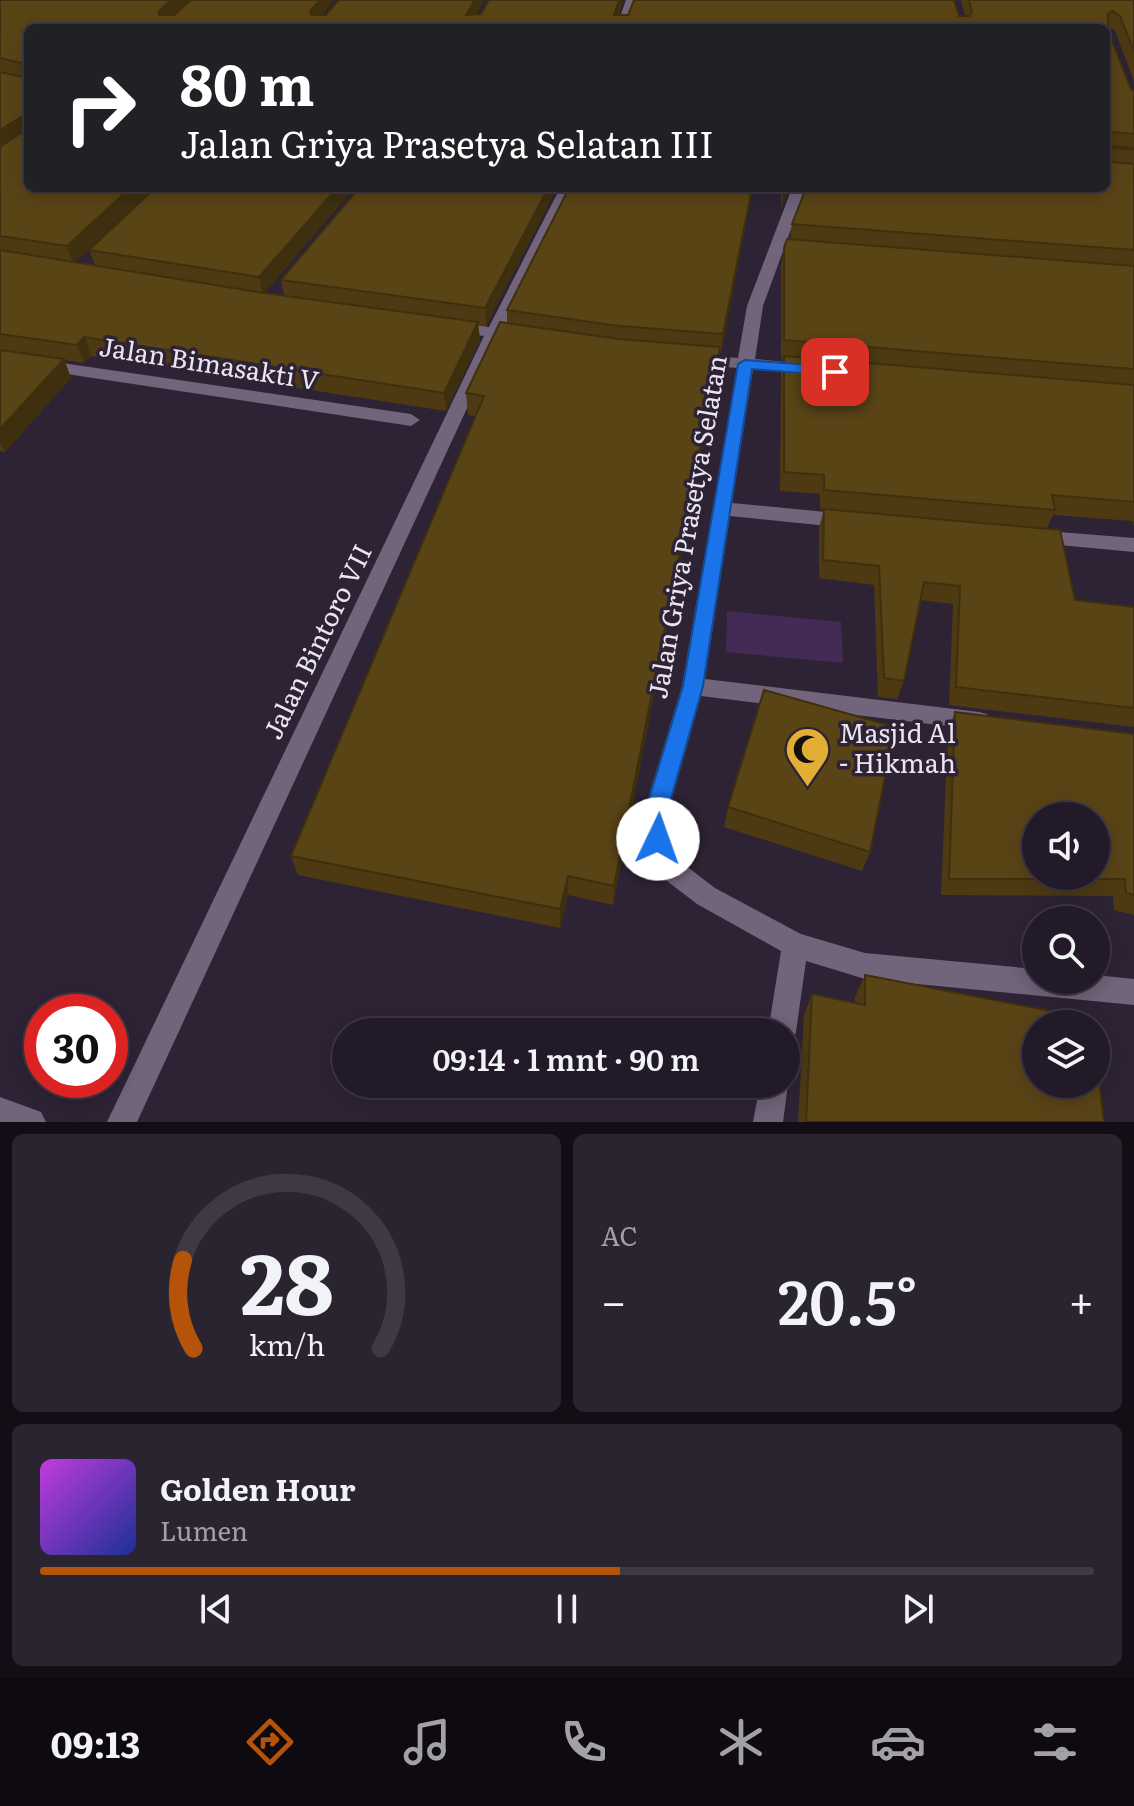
<!DOCTYPE html>
<html lang="id">
<meta charset="utf-8">
<style>
:root{--surface:#221a28;--page:#2a2330;--text:#f1f3f6;--muted:#a2a1a8;--line:#3f3845;--accent:#b45309}
body{margin:0;font-family:Literata,serif;background:var(--page);color:var(--text);height:100vh;display:flex;flex-direction:column;font-size:30px;white-space:nowrap}
*{box-sizing:border-box;margin:0}
p{font-size:26px;color:var(--muted)}
.icon{flex:none;width:44px;height:44px;fill:none;stroke:currentColor;stroke-width:2;stroke-linecap:round;stroke-linejoin:round}
.map{position:relative;height:1122px;overflow:hidden}
.sheet{display:flex;flex-direction:column;gap:12px;padding:12px;background:#130e16;flex:1}
.sheet>*{flex:none}
.guide{position:absolute;left:24px;top:24px;width:1086px;height:168px;border-radius:12px;box-shadow:0 4px 20px #0003,0 0 0 2px var(--line);background:#202124;color:#fff;overflow:hidden}
.controls{position:absolute;left:1022px;top:802px;display:grid;gap:16px}
.controls a{display:grid;place-items:center;width:88px;height:88px;border-radius:50%;background:var(--surface);box-shadow:0 4px 20px #0003,0 0 0 2px var(--line);font-size:40px}
.speed{position:absolute;left:24px;top:994px;display:flex;gap:16px;font-size:40px;font-weight:700;text-align:center}
.speed>*{display:grid;place-content:center;width:104px;height:104px;border-radius:50%;background:var(--surface);box-shadow:0 4px 20px #0003,0 0 0 2px var(--line);line-height:1}
.speed .limit{border:12px solid #d22;background:#fff;color:#111}
.pin{position:absolute;display:grid;place-items:center;width:68px;height:68px;color:#fff;margin:-34px;border-radius:16px;box-shadow:0 4px 12px #0006}
.me{position:absolute;width:88px;margin:-44px;rotate:3deg;stroke-linejoin:round;filter:drop-shadow(0 0 6px #0008)}
.turn{display:flex;align-items:center;gap:28px;height:168px;padding:0 24px;font-size:36px}
.turn .icon{width:104px;height:104px;stroke-width:2.5}
.turn b{display:block;font-size:56px;line-height:68px}
.big{font-size:60px;font-weight:600;line-height:1.1}
.sheet .widget{flex:1;display:flex;flex-direction:column;justify-content:center;gap:12px;min-width:0;padding:0 28px;border-radius:12px;background:var(--page)}
.sheet .dial{align-items:center;gap:0}
.dial svg{height:208px;overflow:visible;fill:none;stroke:var(--line);stroke-width:7;stroke-linecap:round;text-anchor:middle}
.dial text{fill:var(--text);stroke:none}
.song{display:flex;align-items:center;gap:24px}
.cover{width:96px;height:96px;border-radius:12px;background:linear-gradient(135deg,hsl(290 70% 55%),hsl(230 70% 35%))}
.played{height:8px;border-radius:4px;background:linear-gradient(90deg,var(--accent) 55%,var(--line) 55%)}
.keys{display:flex;justify-content:space-around;direction:ltr}
.heat{display:flex;justify-content:space-between;align-items:center;font-size:44px;direction:ltr}
.sheet .tiles{flex:1;display:grid;gap:12px;grid-template-columns:1fr 1fr}
.widget:last-child{grid-column:span 2}
.trip{position:absolute;left:332px;top:1018px;width:468px;height:80px;border-radius:40px;background:var(--surface);box-shadow:0 4px 20px #0003,0 0 0 2px var(--line);font-weight:600;line-height:80px;text-align:center}
.tabs{display:flex;height:128px;justify-content:space-around;align-items:center;background:#0e0a10;color:var(--muted)}
.tabs .icon{width:56px;height:56px}
.tabs .selected{color:var(--accent)}
.tabs b{font-size:36px;color:var(--text)}
.map>svg:first-child{display:block}
.green{fill:#442b56}
.lines{fill:none;stroke-linecap:round;stroke-linejoin:round}
.street{fill:#71647b;fill-rule:evenodd}
.wall{fill:#4d3a13}
.shaded-wall{fill:#3e300f}
.building{fill:#594416;stroke:#3e300f;stroke-width:2;fill-rule:evenodd}
.route{fill:#1a73e8;stroke:#114b97;stroke-width:2}
.labels{text-anchor:middle;stroke-width:7;stroke-linejoin:round;paint-order:stroke}
.street-label{font-size:26px;fill:#ebe5f1;stroke:#2d2335}
.poi-label{font-size:26px;fill:#ebe5f1;stroke:#2d2335;text-anchor:start}
</style>
<div class="map">
<svg width="1134" height="1122" viewBox="0 0 1134 1122">
<rect width="100%" height="100%" fill="#2d2335"/>
<!-- green -->
<path class="green" d="M727 611 841 622 843 663 726 652Z"/>
<g class="lines">
<!-- street -->
<path class="street" d="M626 0H636L626 28H616Z
M560 188H574L504 330 527 334 529 337 521 342 499 339 137 1122H107L484 336 454 332 446 327 454 322 489 327Z
M792 188H806L763 306 755 359 807 364 815 369 807 374 753 369 732 503 847 514 857 521 847 528 730 516 705 679 979 712 987 714 990 721 987 728 979 730 701 696 671 802 670 839 681 862 715 888 801 934 865 953 1036 969V980H1096V975L1134 979V1005L865 979 806 961 796 1032 792 1042 786 1044V1032H768L781 951 697 904 663 878 646 839 647 802 682 686 737 368 692 364 684 359 692 354 738 358 747 306Z
M0 354 411 414 420 420 411 426 0 364Z
M1034 530 1134 538V552L1027 542 1024 537Z
M786 1078 788 1084 783 1122H753L760 1084H786Z
M0 1097 41 1112 46 1122H0Z"/>
</g>
<!-- wall -->
<path class="wall" d="M0 0H334L322 15H326L339 0H484L476 15 481 14 489 0H623L619 15 959 16H965L961 0H1134V81L1115 31 1108 27V31L1131 89 1134 91V527L1132 521 1053 515 1047 528 820 509V494L780 491 781 374 783 358H781V265L784 248 790 239 792 224 1106 188 28 28 154 188 74 262 95 266 89 250 354 188 264 293 284 296 281 280 557 188 486 326 478 325 480 340 446 411 91 356 84 363 64 360 71 378 5 452 0 451Z
M753 188 721 353 720 352 718 368 613 905 568 895 560 928 298 875 291 856 476 416 468 415 466 393 507 323V310Z
M781 188H789L781 209Z
M824 509 1075 600 1134 607V727L949 705 953 604 920 600 904 681 897 699 878 697 874 585 819 578V528Z
M955 712 1134 734V915L1114 910 1113 896 941 895 948 730Z
M728 807 870 852 862 871 724 827Z
M865 975 1104 1122H798L804 1016 812 994 855 1003V997Z"/>
<!-- shaded-wall -->
<path class="shaded-wall" d="M171 0H191L163 26 159 15V11Z
M320 0H334L313 26 310 11Z
M475 0H484L468 28 466 15Z
M619 0H623L614 28V15Z
M23 116 28 131 0 150V130Z
M130 188H154L73 264 67 246Z
M337 188H354L263 295 259 277Z
M548 188H557L486 326 485 308Z
M752 188H753L721 353 723 334Z
M785 188H789L781 209 783 191Z
M478 322 480 340 446 411 444 393Z
M84 337 91 356 84 363 77 345Z
M720 347 718 368 613 905 614 886Z
M64 359 71 378 5 452 0 442V429Z
M568 876V895L560 928V909Z"/>
<!-- building -->
<path class="building" d="M0 0H171L159 11V15H174L191 0H320L310 11 311 15H326L339 0H475L466 15 481 14 489 0H619L614 15H628L634 0H954L959 16H969L972 12 969 0H1134V51L1120 16 1112 11 1108 14V31L1131 89 1134 91V134L1112 132 1109 143 1112 146 1134 148V150L1112 148 1109 159 1112 162 1134 164V250L792 224 806 188H1106V28H28V188H130L67 246 0 236V147L24 131 23 116 0 130V72L22 77 26 74 25 64 0 58Z
M155 188H337L259 277 89 250Z
M359 188H548L485 308 281 280Z
M569 188H752L723 334 619 326 507 310Z
M787 239 1134 266V369L784 340V248Z
M0 250 264 293 478 322 444 393 84 337 77 345 0 334Z
M500 322 619 339 720 347 614 886 568 876 560 909 291 856 484 396 466 393Z
M0 350 64 359 0 429Z
M784 356 1134 385V502L1052 495 1055 510 824 490V475L784 472Z
M824 509 1060 530 1075 600 1134 607V708L956 687 960 586 924 582 904 681 884 678 879 566 823 560Z
M764 690 895 727 870 852 728 807Z
M955 712 1134 734V895L1126 893 1125 879H949ZM1036 816H1096V876H1036Z
M865 975 1092 1019 1093 1024H1036V1084H1096V1053L1104 1122H806L812 994 865 1005Z"/>
<!-- route -->
<path class="route" d="M745 360 835 367 843 372 835 376 752 369 703 686 670 802 669 839 666 846 658 849 650 846 647 839 648 802 683 686 738 364Z"/>
<!-- icons -->
<defs>
<symbol id="mosque-pin" viewBox="-11 -11 22 30"><path d="M0 17L-7.5 6A9.5 9.5 0 1 1 7.5 6Z" fill="#e2af34" stroke="#2d2335"/><path d="M3.5-4.9A6 6 0 1 0 3.5 4.9A5 5 0 1 1 3.5-4.9Z" fill="#111"/></symbol>
</defs>
<g fill-rule="evenodd">
<use href="#mosque-pin" x="782" y="724" width="51" height="69"/>
</g>
<g class="labels">
<!-- street labels -->
<g class="street-label">
<text transform="translate(209 364) rotate(9)" y="9">Jalan Bimasakti V</text>
<text transform="translate(688 527) rotate(-80)" y="9">Jalan Griya Prasetya Selatan</text>
<text transform="translate(318 642) rotate(-64)" y="9">Jalan Bintoro VII</text>
</g>
<!-- poi labels -->
<g class="poi-label">
<text x="839" y="743">Masjid Al<tspan x="839" dy="30">- Hikmah</tspan></text>
</g>
</g>
</svg>
<div class="controls">
<a><svg class="icon" aria-label="sound" viewBox="0 0 24 24"><path d="M4 9h4l5-4v14l-5-4H4zM17 9q2 3 0 6"/></svg></a>
<a><svg class="icon" aria-label="search" viewBox="0 0 24 24"><circle cx="10" cy="10" r="6"/><path d="M15 15l6 6"/></svg></a>
<a><svg class="icon" aria-label="layers" viewBox="0 0 24 24"><path d="M12 4l9 5-9 5-9-5zM3 14l9 5 9-5"/></svg></a>
</div>
<div class="speed"><div class="limit">30</div></div>
<div class="pin" style="left:835px;top:372px;background:#d93025"><svg class="icon" aria-label="arrive" viewBox="0 0 24 24"><path d="M6 21V4h12l-3 4 3 4H6"/></svg></div>
<svg class="me" style="left:658px;top:839px" viewBox="-20 -20 40 40"><circle r="19" fill="#fff"/><path d="M0-13L10 11 0 6-10 11z" fill="#1a73e8"/></svg>
<div class="trip">09:14 · 1 mnt · 90 m</div>
<div class="guide">
<div class="turn"><svg class="icon" aria-label="right" viewBox="0 0 24 24"><path d="M7 20v-9h11M14 6l5 5-5 5"/></svg><div><b>80 m</b>Jalan Griya Prasetya Selatan III</div></div>
</div>
</div>
<section class="sheet">
<div class="tiles">
<div class="widget dial"><svg viewBox="0 0 100 80">
<path d="M14 69A42 42 0 1 1 86 69"/>
<path d="M14 69A42 42 0 0 1 10 35" stroke="#b45309"/>
<text x="50" y="56" font-size="32" font-weight="700">28</text>
<text x="50" y="72" font-size="11">km/h</text>
</svg></div>
<div class="widget"><p>AC</p>
<div class="heat"><a>−</a><b class="big">20.5°</b><a>+</a></div>
</div>
<div class="widget">
<div class="song"><i class="cover"></i><div><b>Golden Hour</b><p>Lumen</p></div></div>
<div class="played"></div>
<div class="keys"><svg class="icon" aria-label="previous" viewBox="0 0 24 24"><path d="M18 5L8 12l10 7zM5 5v14"/></svg><svg class="icon" aria-label="pause" viewBox="0 0 24 24"><path d="M8 5v14M16 5v14"/></svg><svg class="icon" aria-label="next" viewBox="0 0 24 24"><path d="M6 5l10 7-10 7zM19 5v14"/></svg></div>
</div>
</div>
</section>
<nav class="tabs">
<b>09:13</b>
<svg class="icon selected" aria-label="directions" viewBox="0 0 24 24"><path d="M12 3l9 9-9 9-9-9zM9 14v-3h6M13 9l2 2-2 2"/></svg>
<svg class="icon" aria-label="music" viewBox="0 0 24 24"><path d="M9 18V5l10-2v13"/><circle cx="6" cy="18" r="3"/><circle cx="16" cy="16" r="3"/></svg>
<svg class="icon" aria-label="phone" viewBox="0 0 24 24"><path d="M5 4h4l2 5-3 2q2 4 5 5l2-3 5 2v4C11 20 4 13 5 4z"/></svg>
<svg class="icon" aria-label="climate" viewBox="0 0 24 24"><path d="M12 3v18M4 7l16 10M4 17L20 7"/></svg>
<svg class="icon" aria-label="car" viewBox="0 0 24 24"><path d="M5 17H2v-5l4-1 3-4h7l3 4 3 1v5h-3M9 17h6M6 11h13"/><circle cx="7" cy="17" r="2"/><circle cx="17" cy="17" r="2"/></svg>
<svg class="icon" aria-label="filters" viewBox="0 0 24 24"><path d="M4 7h16M4 17h16"/><circle cx="9" cy="7" r="2"/><circle cx="15" cy="17" r="2"/></svg>
</nav>
